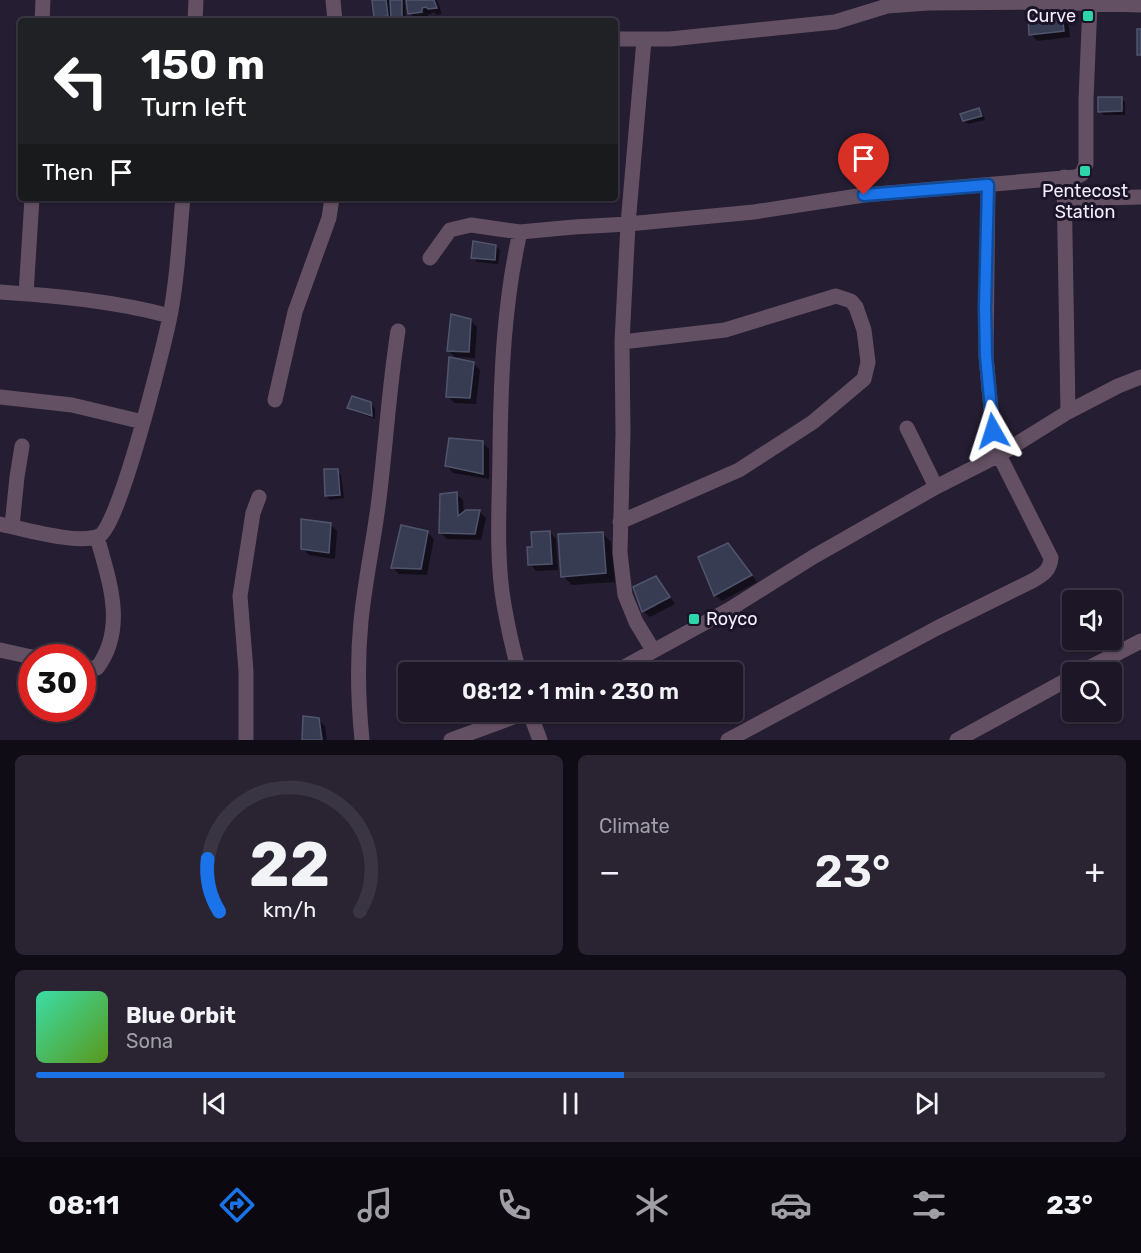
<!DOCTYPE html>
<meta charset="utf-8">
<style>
:root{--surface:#1c1626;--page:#292332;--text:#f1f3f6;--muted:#a09fa7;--line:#3a3543;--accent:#1a73e8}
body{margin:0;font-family:Rubik,sans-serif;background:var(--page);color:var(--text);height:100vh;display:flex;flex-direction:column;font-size:22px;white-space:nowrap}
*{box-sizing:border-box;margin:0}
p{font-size:20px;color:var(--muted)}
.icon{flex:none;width:33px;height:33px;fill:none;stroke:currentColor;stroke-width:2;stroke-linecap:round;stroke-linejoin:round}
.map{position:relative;height:740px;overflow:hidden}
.panel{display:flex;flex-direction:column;gap:15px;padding:15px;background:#0f0c15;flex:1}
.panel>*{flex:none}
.hud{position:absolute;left:18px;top:18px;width:600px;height:183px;border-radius:6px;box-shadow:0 2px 4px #0004,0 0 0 2px var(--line);background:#202124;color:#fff;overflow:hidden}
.controls{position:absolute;left:1062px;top:590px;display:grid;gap:12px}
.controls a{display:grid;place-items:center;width:60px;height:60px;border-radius:6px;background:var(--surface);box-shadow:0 2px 4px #0004,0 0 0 2px var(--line);font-size:30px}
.speed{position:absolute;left:18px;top:644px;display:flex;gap:12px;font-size:30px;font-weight:700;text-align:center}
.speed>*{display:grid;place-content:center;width:78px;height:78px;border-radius:50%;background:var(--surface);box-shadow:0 2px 4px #0004,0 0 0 2px var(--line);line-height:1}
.speed .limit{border:9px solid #d22;background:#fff;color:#111}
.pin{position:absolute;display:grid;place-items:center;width:51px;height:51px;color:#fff;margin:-62px -26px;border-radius:50% 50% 50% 0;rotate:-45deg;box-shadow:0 0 6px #0007}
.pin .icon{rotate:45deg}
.me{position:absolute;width:66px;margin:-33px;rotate:354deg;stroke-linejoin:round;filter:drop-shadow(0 0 4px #0008)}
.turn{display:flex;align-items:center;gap:21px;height:126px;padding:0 24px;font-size:27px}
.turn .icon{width:78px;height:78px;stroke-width:2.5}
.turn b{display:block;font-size:42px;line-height:51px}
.then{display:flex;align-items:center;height:57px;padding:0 24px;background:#0003;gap:12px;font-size:22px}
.big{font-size:45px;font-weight:600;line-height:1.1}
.panel .tile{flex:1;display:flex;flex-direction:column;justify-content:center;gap:9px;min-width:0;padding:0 21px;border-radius:9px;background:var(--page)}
.panel .dial{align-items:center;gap:0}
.dial svg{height:156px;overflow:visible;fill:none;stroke:var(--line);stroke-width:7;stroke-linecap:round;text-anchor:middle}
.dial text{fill:var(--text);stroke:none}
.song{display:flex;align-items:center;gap:18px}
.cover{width:72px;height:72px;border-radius:9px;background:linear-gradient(135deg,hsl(160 70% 55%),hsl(90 70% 35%))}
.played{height:6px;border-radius:3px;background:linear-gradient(90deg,var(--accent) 55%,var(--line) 55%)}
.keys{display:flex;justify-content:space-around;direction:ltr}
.heat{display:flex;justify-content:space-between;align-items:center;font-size:33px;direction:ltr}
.panel .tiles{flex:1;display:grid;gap:15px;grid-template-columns:1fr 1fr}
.tile:last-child{grid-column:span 2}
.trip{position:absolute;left:398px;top:662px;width:345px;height:60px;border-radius:6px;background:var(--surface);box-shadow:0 2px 4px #0004,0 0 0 2px var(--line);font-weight:600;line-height:60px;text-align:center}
.menu{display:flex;height:96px;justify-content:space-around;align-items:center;background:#0b090f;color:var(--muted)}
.menu .icon{width:42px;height:42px}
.menu .selected{color:var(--accent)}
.menu b{font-size:27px;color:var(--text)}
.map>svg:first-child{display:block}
.shadow{fill:#0007}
.building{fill:#373c53;stroke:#50556e;stroke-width:1.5}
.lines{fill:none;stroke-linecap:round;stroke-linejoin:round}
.minor{stroke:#645063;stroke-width:15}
.route-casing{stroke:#114b97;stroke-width:15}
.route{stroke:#1a73e8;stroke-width:10}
.poi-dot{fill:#2dd5ab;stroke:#1b1328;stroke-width:2}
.labels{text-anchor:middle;stroke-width:6;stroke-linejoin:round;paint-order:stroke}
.poi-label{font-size:18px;fill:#f3eefd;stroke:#1b1328;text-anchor:end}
</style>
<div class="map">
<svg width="1141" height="740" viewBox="0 0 1141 740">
<rect width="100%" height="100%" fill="#251d32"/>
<!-- shadow -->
<path class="shadow" d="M373 0H389L390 10H392V0H405L406 20 397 21 391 15V20L380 21 376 17Z
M408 0H437L442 14 436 15 434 12 428 15V18L416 20 410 13Z
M1054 12 1057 14H1061L1068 21 1070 37 1037 41 1031 34Z
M1121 98 1125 102V115H1104L1099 111Z
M979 110 983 114 985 120 968 124 964 120Z
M496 246 500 250 498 264 477 262 473 257Z
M470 320 477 327 475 358 455 357 448 350Z
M473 363 480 370 476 404 454 403 448 396Z
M370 403 375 408V419L353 411 349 407Z
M482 442 489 449V479L453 473 447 466Z
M337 471 341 475 344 498 330 500 326 496Z
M456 494 463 500 464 514 479 511 486 518 481 540 447 539 441 533Z
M330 524 337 531 335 559 309 555 303 549Z
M550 532 556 539 558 570 536 571 530 564Z
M428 533 434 539 427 575 399 574 393 568Z
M602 533 611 542 615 582 572 585 563 576Z
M734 551 757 582 722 601 715 595Z
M656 578 669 595 644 609V612L671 598 675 604 650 617 643 611Z
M305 717 318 719 325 726 327 740H304Z"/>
<!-- building -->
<path class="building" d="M372 0H386L388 16 374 18Z
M390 0H402V17H391Z
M406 0H434L437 8 428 9 426 7 422 8V12L408 14Z
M1054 10V13H1062L1064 31 1029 35 1028 16 1035 15 1034 12Z
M1137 29H1141V55H1137Z
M1098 97H1122V111L1098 112Z
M979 108 982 116 963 121 960 114Z
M473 241 496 245 495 260 471 258Z
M451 314 471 319 469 352 447 351Z
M449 357 474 362 470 398 446 397Z
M352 396 371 402 372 416 347 408Z
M449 438 483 441V474L445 466Z
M324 469H338L340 495 325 496Z
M457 492 458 516 466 510H480L475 534 439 533 440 494Z
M301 519 331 523 329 553 301 549Z
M401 525 428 531 421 569 391 568Z
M550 531 552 564 528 565 527 547H532L531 532Z
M603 532 606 573 561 577 558 534Z
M728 543 752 575 714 596 698 557Z
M656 576 670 597 642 612 633 587Z
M303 716 319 718 322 740H302Z"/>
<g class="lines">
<!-- minor -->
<path class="minor" d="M333 0 335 21
M42 21 43 0
M195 21 196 0
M615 39H670L835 22 887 6 928 3 1035 2 1141 5
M644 40 628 224 622 342 623 433 620 553 625 595 636 622 653 650
M1064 177 1068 412
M1064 199 1141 197
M430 258 450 230 471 225 520 232
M0 292C57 296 115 301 170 316
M26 294 32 198
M0 397 72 405 143 422
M275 400 295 312 329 218 332 198
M907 428 936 487
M620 522 739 470 813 422 864 379 868 362 864 330 856 307 851 301 836 296 725 330 622 342
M0 524C25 529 77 545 99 536 119 528 164 346 170 316 178 277 179 237 183 198
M12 526 17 477 22 446
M0 650 32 657
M82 668H97C127 628 109 580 97 537
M519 672C513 650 508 628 504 605 495 553 500 498 500 446 501 374 504 302 520 232L574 227 628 224 754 212 864 195 1076 177 1082 174 1086 164V99L1090 4
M615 672 730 609 813 557 936 487 999 455 1068 412 1118 386 1141 377
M1081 672 1141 641
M529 711 540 740
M246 740V671L240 596 253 513 259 497
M362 740C358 700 357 661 361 621 365 580 374 540 379 499 386 443 389 387 398 331
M451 740 530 711
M728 740 937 628 1032 581C1042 575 1050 571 1051 558L999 455 993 431 986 356 988 185
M957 740 1072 677"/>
</g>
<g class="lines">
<defs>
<path id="route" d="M864 195 988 185 985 307 986 356 993 431"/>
</defs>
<!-- route casing -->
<use href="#route" class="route-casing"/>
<!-- route -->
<use href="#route" class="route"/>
</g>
<!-- markers -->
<g class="poi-dot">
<rect x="1082" y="10" width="12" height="12" rx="3"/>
<rect x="1079" y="165" width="12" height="12" rx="3"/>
<rect x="688" y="613" width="12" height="12" rx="3"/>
</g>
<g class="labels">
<!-- poi labels -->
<g class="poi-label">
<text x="1076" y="22">Curve</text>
<text x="1085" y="197" text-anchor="middle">Pentecost<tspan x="1085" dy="21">Station</tspan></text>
<text x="706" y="625" text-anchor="start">Royco</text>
</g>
</g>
</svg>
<div class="controls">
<a><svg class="icon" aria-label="sound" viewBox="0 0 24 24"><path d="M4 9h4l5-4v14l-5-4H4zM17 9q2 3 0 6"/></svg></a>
<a><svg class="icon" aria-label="search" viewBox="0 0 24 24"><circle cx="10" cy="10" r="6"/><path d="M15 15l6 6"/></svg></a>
</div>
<div class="speed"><div class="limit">30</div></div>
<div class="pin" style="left:864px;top:195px;background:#d93025"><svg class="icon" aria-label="arrive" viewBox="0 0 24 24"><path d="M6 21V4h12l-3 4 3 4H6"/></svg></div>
<svg class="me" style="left:993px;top:431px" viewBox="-20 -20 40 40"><path d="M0-17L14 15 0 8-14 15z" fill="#1a73e8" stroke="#fff" stroke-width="4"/></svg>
<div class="trip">08:12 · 1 min · 230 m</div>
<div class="hud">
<div class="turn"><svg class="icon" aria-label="left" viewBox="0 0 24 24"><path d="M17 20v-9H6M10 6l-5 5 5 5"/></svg><div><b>150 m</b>Turn left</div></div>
<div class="then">Then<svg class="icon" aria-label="arrive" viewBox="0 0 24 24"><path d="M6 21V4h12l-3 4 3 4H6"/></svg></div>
</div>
</div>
<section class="panel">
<div class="tiles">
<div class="tile dial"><svg viewBox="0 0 100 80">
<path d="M14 69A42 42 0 1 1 86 69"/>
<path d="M14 69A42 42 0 0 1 8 42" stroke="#1a73e8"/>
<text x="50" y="56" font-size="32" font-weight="700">22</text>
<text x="50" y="72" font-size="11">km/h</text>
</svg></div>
<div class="tile"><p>Climate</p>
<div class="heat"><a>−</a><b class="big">23°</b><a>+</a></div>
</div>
<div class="tile">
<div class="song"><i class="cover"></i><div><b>Blue Orbit</b><p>Sona</p></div></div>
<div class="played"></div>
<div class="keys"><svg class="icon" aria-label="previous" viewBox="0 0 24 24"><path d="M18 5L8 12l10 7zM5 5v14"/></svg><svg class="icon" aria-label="pause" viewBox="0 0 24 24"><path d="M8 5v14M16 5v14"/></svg><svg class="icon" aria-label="next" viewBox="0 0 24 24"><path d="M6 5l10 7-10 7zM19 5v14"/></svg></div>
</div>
</div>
</section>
<nav class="menu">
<b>08:11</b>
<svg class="icon selected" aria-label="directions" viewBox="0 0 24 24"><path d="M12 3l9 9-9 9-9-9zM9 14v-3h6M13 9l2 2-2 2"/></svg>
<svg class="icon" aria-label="music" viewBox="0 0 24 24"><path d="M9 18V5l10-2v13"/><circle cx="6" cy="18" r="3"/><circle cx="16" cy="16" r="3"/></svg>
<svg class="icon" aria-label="phone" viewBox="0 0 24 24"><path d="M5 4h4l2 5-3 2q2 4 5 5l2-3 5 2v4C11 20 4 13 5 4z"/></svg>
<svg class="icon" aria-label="climate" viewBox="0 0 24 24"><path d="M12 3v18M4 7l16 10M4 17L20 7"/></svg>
<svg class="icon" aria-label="car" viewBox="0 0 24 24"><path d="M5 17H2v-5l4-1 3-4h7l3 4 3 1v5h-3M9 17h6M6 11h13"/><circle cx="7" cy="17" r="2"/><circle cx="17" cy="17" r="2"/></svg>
<svg class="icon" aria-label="filters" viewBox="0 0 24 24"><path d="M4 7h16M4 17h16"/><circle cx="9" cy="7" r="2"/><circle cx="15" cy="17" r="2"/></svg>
<b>23°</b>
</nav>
